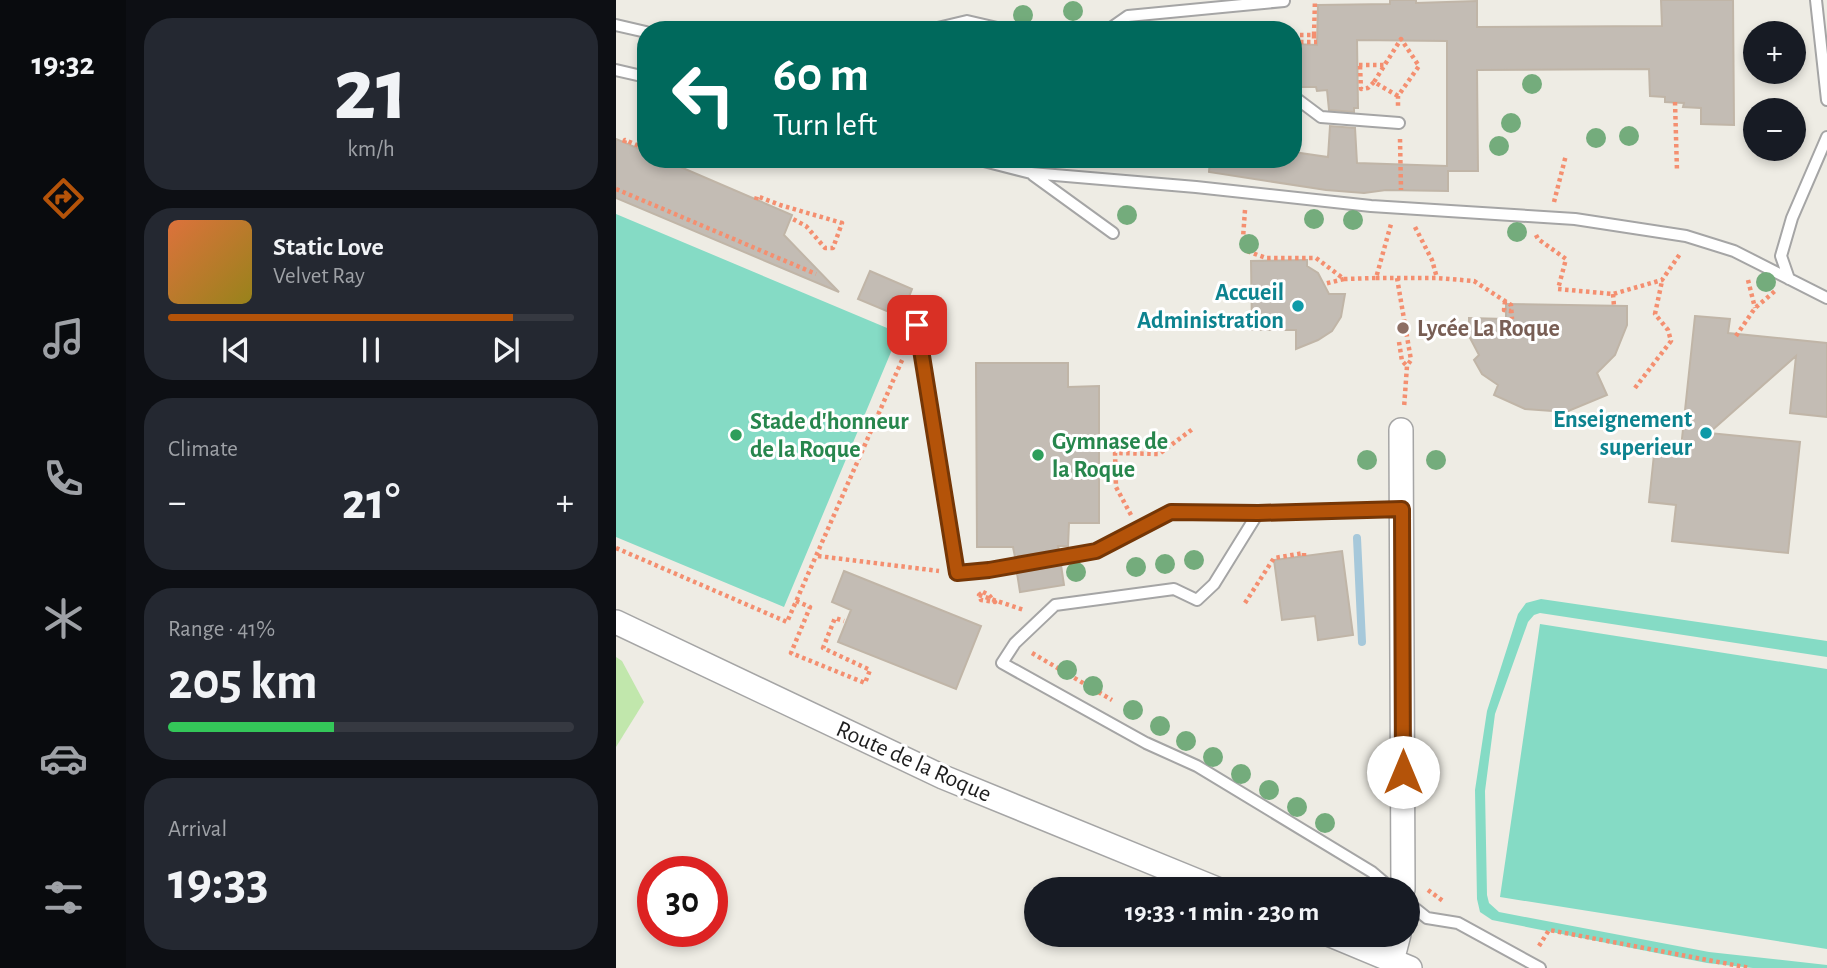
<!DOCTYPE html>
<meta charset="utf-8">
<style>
:root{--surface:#171b24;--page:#242831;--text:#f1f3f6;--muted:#9ea1a6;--line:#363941;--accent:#b45309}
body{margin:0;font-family:"Alegreya Sans",sans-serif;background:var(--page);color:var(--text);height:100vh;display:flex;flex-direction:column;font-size:26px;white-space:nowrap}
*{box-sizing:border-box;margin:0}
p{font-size:23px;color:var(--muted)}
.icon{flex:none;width:38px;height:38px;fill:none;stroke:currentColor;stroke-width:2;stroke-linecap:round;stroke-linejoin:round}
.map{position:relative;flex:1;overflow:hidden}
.side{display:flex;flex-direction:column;gap:18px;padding:18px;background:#0d0f14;width:490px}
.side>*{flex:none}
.top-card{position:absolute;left:21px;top:21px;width:665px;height:147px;border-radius:28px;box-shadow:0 4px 10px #0003;background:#00695c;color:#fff;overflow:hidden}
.buttons{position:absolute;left:1127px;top:21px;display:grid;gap:14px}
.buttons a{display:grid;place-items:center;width:63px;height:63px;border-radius:50%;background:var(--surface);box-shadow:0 4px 10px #0003;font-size:35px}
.speed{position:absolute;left:21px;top:856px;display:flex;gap:14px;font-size:35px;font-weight:700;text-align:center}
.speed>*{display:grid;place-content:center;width:91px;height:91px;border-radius:50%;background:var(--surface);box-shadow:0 4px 10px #0003;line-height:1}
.speed .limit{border:10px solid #d22;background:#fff;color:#111}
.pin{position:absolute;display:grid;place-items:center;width:60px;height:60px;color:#fff;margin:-30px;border-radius:14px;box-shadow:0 4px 10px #0006}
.me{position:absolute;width:77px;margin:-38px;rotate:0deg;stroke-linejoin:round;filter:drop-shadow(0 0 5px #0008)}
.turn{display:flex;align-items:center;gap:24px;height:147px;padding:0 21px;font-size:32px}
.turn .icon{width:91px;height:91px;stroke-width:2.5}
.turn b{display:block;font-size:49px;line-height:60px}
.big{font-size:52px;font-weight:600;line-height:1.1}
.side .card{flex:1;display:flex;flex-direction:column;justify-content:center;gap:10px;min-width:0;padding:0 24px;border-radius:28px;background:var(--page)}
.side .dial{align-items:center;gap:0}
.dial b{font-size:91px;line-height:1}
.song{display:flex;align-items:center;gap:21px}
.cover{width:84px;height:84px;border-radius:10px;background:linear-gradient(135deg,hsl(20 70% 55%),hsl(50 70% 35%))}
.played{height:7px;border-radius:4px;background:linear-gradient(90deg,var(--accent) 85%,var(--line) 85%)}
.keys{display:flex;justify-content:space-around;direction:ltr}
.heat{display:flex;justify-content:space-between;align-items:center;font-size:38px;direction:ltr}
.charge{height:10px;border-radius:5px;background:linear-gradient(90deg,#34c759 41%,var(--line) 0)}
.trip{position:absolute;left:408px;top:877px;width:396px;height:70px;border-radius:35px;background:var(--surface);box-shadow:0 4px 10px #0003;font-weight:600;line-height:70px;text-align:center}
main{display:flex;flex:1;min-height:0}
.tabs{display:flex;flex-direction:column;width:126px;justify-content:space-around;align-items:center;background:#090b0e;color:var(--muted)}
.tabs .icon{width:49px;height:49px}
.tabs .on{color:var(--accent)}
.tabs b{font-size:32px;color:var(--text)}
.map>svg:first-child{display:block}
.grass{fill:#c1e7ac}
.pitch{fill:#85dbc5}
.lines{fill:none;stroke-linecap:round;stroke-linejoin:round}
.stream{stroke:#a6c8da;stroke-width:8}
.building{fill:#c3bcb4;stroke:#c0b5a7;stroke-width:2}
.lane-casing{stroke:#a5a5a5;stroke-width:14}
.street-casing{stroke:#a5a5a5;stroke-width:26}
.path{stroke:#f48f70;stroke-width:4.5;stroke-dasharray:3.5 3.5;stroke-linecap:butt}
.lane{stroke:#fff;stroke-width:10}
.street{stroke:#fff;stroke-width:23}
.tree{fill:#74ac7c}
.route-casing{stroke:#753606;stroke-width:18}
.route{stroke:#b45309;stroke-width:12}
.culture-dot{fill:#0f9aa8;stroke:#fff;stroke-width:2.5}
.education-dot{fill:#8d6e63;stroke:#fff;stroke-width:2.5}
.leisure-dot{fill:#2e9e5b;stroke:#fff;stroke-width:2.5}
.labels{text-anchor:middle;stroke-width:6;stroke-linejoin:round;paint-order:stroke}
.culture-label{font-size:24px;font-weight:bold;fill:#0d838f;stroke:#fff;text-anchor:end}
.education-label{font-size:24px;font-weight:bold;fill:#785e54;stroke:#fff;text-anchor:start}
.leisure-label{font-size:24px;font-weight:bold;fill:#27864d;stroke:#fff;text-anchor:start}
.street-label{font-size:24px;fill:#1e1e1e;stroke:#fff}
</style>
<main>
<nav class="tabs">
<b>19:32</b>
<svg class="icon on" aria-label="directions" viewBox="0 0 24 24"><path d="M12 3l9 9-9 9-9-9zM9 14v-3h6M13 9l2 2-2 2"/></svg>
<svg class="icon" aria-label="music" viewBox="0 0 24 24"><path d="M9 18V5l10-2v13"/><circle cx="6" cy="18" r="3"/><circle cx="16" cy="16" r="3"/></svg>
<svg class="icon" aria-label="phone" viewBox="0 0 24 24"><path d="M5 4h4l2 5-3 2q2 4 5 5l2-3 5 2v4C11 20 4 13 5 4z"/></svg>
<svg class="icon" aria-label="climate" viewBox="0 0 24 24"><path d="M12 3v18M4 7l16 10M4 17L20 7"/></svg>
<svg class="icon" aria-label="car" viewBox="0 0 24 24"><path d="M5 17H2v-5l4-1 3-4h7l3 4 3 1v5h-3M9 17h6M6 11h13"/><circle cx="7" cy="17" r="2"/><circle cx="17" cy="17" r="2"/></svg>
<svg class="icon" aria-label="filters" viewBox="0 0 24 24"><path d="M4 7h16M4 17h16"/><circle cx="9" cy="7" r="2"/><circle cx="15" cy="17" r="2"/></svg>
</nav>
<section class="side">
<div class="card dial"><b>21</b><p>km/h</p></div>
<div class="card">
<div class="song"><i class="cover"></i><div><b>Static Love</b><p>Velvet Ray</p></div></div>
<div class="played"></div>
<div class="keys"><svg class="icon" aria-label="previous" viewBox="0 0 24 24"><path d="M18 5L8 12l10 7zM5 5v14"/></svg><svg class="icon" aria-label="pause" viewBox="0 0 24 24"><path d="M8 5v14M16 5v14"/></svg><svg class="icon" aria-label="next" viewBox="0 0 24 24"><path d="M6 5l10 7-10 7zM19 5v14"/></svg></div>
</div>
<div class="card"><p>Climate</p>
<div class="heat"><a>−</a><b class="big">21°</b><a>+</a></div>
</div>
<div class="card"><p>Range · 41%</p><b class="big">205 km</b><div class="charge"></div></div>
<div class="card"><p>Arrival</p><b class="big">19:33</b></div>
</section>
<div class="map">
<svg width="1211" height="968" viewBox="0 0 1211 968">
<rect width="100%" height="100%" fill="#eeece4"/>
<!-- grass -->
<path class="grass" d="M0 657 6 661 28 702 0 747Z"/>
<!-- pitch -->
<path class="pitch" d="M0 214 283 333 168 607 0 537Z
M925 599 1211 641V657L924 613 918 615 912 622 879 714 869 791 871 895 873 903 883 912 1093 952 1211 965V968H1137L1091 963 876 920 864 912 861 899 859 790 871 711 902 614 910 603Z
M924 624 1211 669V949L884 897Z"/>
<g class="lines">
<!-- stream -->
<path class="stream" d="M741 538 746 642"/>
</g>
<!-- building -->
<path class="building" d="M774 0H800V3L861 1V27L1046 26 1045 0H1117L1118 125 1085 124V108L1067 107 1068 103 1049 102V97L1034 96 1033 69 861 70 862 171H832V191L770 190 748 193 710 190 593 172 594 159H677V152L712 157 714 126 739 128 741 163 831 166V41L741 40 742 108H738V112L713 110 711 90 701 91 700 87H677V44L701 45 702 5 774 4Z
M0 139 30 152V159H46L176 215 168 235 223 292 0 198Z
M691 260V266L702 273 713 294H729L725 317 716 331 702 340 680 349V330H636L635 261Z
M254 271 296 289 285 317 242 299Z
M890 304 1011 306V325L999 355 981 373 991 395 950 412 909 409 878 395 882 385 866 374 858 360 863 355 853 336V318L890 319Z
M1079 316 1114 319 1112 333 1211 343V417L1174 413 1180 356 1093 433 1184 442 1172 553 1056 541 1060 505 1033 502 1039 445 1065 448Z
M360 363H452V387L483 386V523H453L452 546H442L443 550 399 557 397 547H361Z
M726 551 737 635 702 640 699 616 666 620 658 560Z
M445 565 448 585 404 592 401 573Z
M228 571 365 626 340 689 222 642 235 610 216 602Z"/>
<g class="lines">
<defs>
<path id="lane" d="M1200 0 1211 100
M0 25 30 32
M313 30 351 21 390 30
M492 30 512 16 668 1
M0 70 30 77
M677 96 705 117 783 123
M360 159 415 173 580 187 755 206 959 219 1070 236 1118 251 1211 298
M417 175 497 233
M1173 279 1165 256 1176 218 1211 137
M301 325 341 573 373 570 480 551 555 512 642 513
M776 889 756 872 581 766 530 743 386 663 399 643 439 605 558 589 581 600 598 584 642 513 786 509
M791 902 811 918 842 923 924 968"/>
<path id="street" d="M785 430 787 889
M0 622 327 777 601 889
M712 934 794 968
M776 961 783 934"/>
</defs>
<!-- lane casing -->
<use href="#lane" class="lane-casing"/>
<!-- street casing -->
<use href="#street" class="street-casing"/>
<!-- path -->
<path class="path" d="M677 35H698V42
M698 35 699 0
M677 42H701
M743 65H768
M744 66 745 89 752 88 758 82
M782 96 758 82 785 39 803 66 782 96V106
M1059 102 1061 171
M784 139 785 190
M8 143 9 140 30 149
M0 189 200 274
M140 200 141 196 164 205 226 223 217 248H209L190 226 175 218
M938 202 950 155
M629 210 627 238 631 251 650 258H700L728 279 708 284
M799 227 816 260 821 278
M920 235 922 239 950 259 942 289 997 294 1046 280 1064 254
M760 278H821L858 281 895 305 896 319
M781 278 795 360 791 366 788 408
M728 279 760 278 775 224
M1132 280 1139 308
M997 294 998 306
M889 301 888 310 895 311
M1120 336 1139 308 1159 291
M783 342 786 361 791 366
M1019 388 1055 341 1052 330 1039 314 1046 281
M515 515 500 487 499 453 543 454 578 428
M0 548 171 622 287 358
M202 556 323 571
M367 592 373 595 379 602 365 600 363 595Z
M363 595 408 610
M180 601 194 607 175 653 249 683 254 670 207 648 219 618 228 621
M629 603 658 558 688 553V556
M416 653 496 700
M812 890 827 901
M923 946 933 930 1134 968"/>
<!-- lane -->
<use href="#lane" class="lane"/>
<!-- street -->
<use href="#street" class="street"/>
</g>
<!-- trees -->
<g class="tree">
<circle cx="457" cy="11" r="10"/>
<circle cx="407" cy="15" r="10"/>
<circle cx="916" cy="84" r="10"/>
<circle cx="895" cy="123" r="10"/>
<circle cx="1013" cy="136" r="10"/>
<circle cx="980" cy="138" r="10"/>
<circle cx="883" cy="146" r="10"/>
<circle cx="511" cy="215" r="10"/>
<circle cx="698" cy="219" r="10"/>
<circle cx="737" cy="220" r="10"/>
<circle cx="901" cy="232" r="10"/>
<circle cx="633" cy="244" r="10"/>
<circle cx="1150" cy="282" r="10"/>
<circle cx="751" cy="460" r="10"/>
<circle cx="820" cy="460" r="10"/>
<circle cx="578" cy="560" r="10"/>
<circle cx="549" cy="564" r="10"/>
<circle cx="520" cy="567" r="10"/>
<circle cx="460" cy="572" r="10"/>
<circle cx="451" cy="670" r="10"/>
<circle cx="477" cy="686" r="10"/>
<circle cx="517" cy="710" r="10"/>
<circle cx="544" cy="726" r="10"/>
<circle cx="570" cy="741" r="10"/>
<circle cx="597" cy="757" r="10"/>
<circle cx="625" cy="774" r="10"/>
<circle cx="653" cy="790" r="10"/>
<circle cx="681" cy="807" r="10"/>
<circle cx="709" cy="823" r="10"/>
</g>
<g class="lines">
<defs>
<path id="route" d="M301 325 341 573 373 570 480 551 555 512 642 513 786 509 787 772"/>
</defs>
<!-- route casing -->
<use href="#route" class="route-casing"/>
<!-- route -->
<use href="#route" class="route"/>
</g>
<!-- markers -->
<g class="culture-dot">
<circle cx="682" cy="306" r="7"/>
<circle cx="1090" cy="433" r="7"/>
</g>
<circle class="education-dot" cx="787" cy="328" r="7"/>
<g class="leisure-dot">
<circle cx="120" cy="435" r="7"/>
<circle cx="422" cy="455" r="7"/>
</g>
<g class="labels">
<!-- culture labels -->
<g class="culture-label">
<text x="668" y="300">Accueil<tspan x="668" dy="28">Administration</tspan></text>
<text x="1076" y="427">Enseignement<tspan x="1076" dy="28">superieur</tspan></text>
</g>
<!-- education labels -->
<g class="education-label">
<text x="801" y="336">Lycée La Roque</text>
</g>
<!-- leisure labels -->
<g class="leisure-label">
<text x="134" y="429">Stade d'honneur<tspan x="134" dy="28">de la Roque</tspan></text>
<text x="436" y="449">Gymnase de<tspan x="436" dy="28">la Roque</tspan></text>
</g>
<!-- street labels -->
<g class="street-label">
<text transform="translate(298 761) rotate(24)" y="8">Route de la Roque</text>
</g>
</g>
</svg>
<div class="buttons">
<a>+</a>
<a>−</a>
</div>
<div class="speed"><div class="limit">30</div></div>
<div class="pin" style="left:301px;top:325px;background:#d93025"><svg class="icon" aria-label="arrive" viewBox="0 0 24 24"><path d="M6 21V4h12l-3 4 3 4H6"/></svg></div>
<svg class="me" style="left:787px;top:772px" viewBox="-20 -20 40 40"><circle r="19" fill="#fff"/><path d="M0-13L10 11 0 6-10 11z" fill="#b45309"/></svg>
<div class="trip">19:33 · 1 min · 230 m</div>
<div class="top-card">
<div class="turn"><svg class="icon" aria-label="left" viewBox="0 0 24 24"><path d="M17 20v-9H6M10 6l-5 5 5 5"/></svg><div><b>60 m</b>Turn left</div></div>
</div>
</div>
</main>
